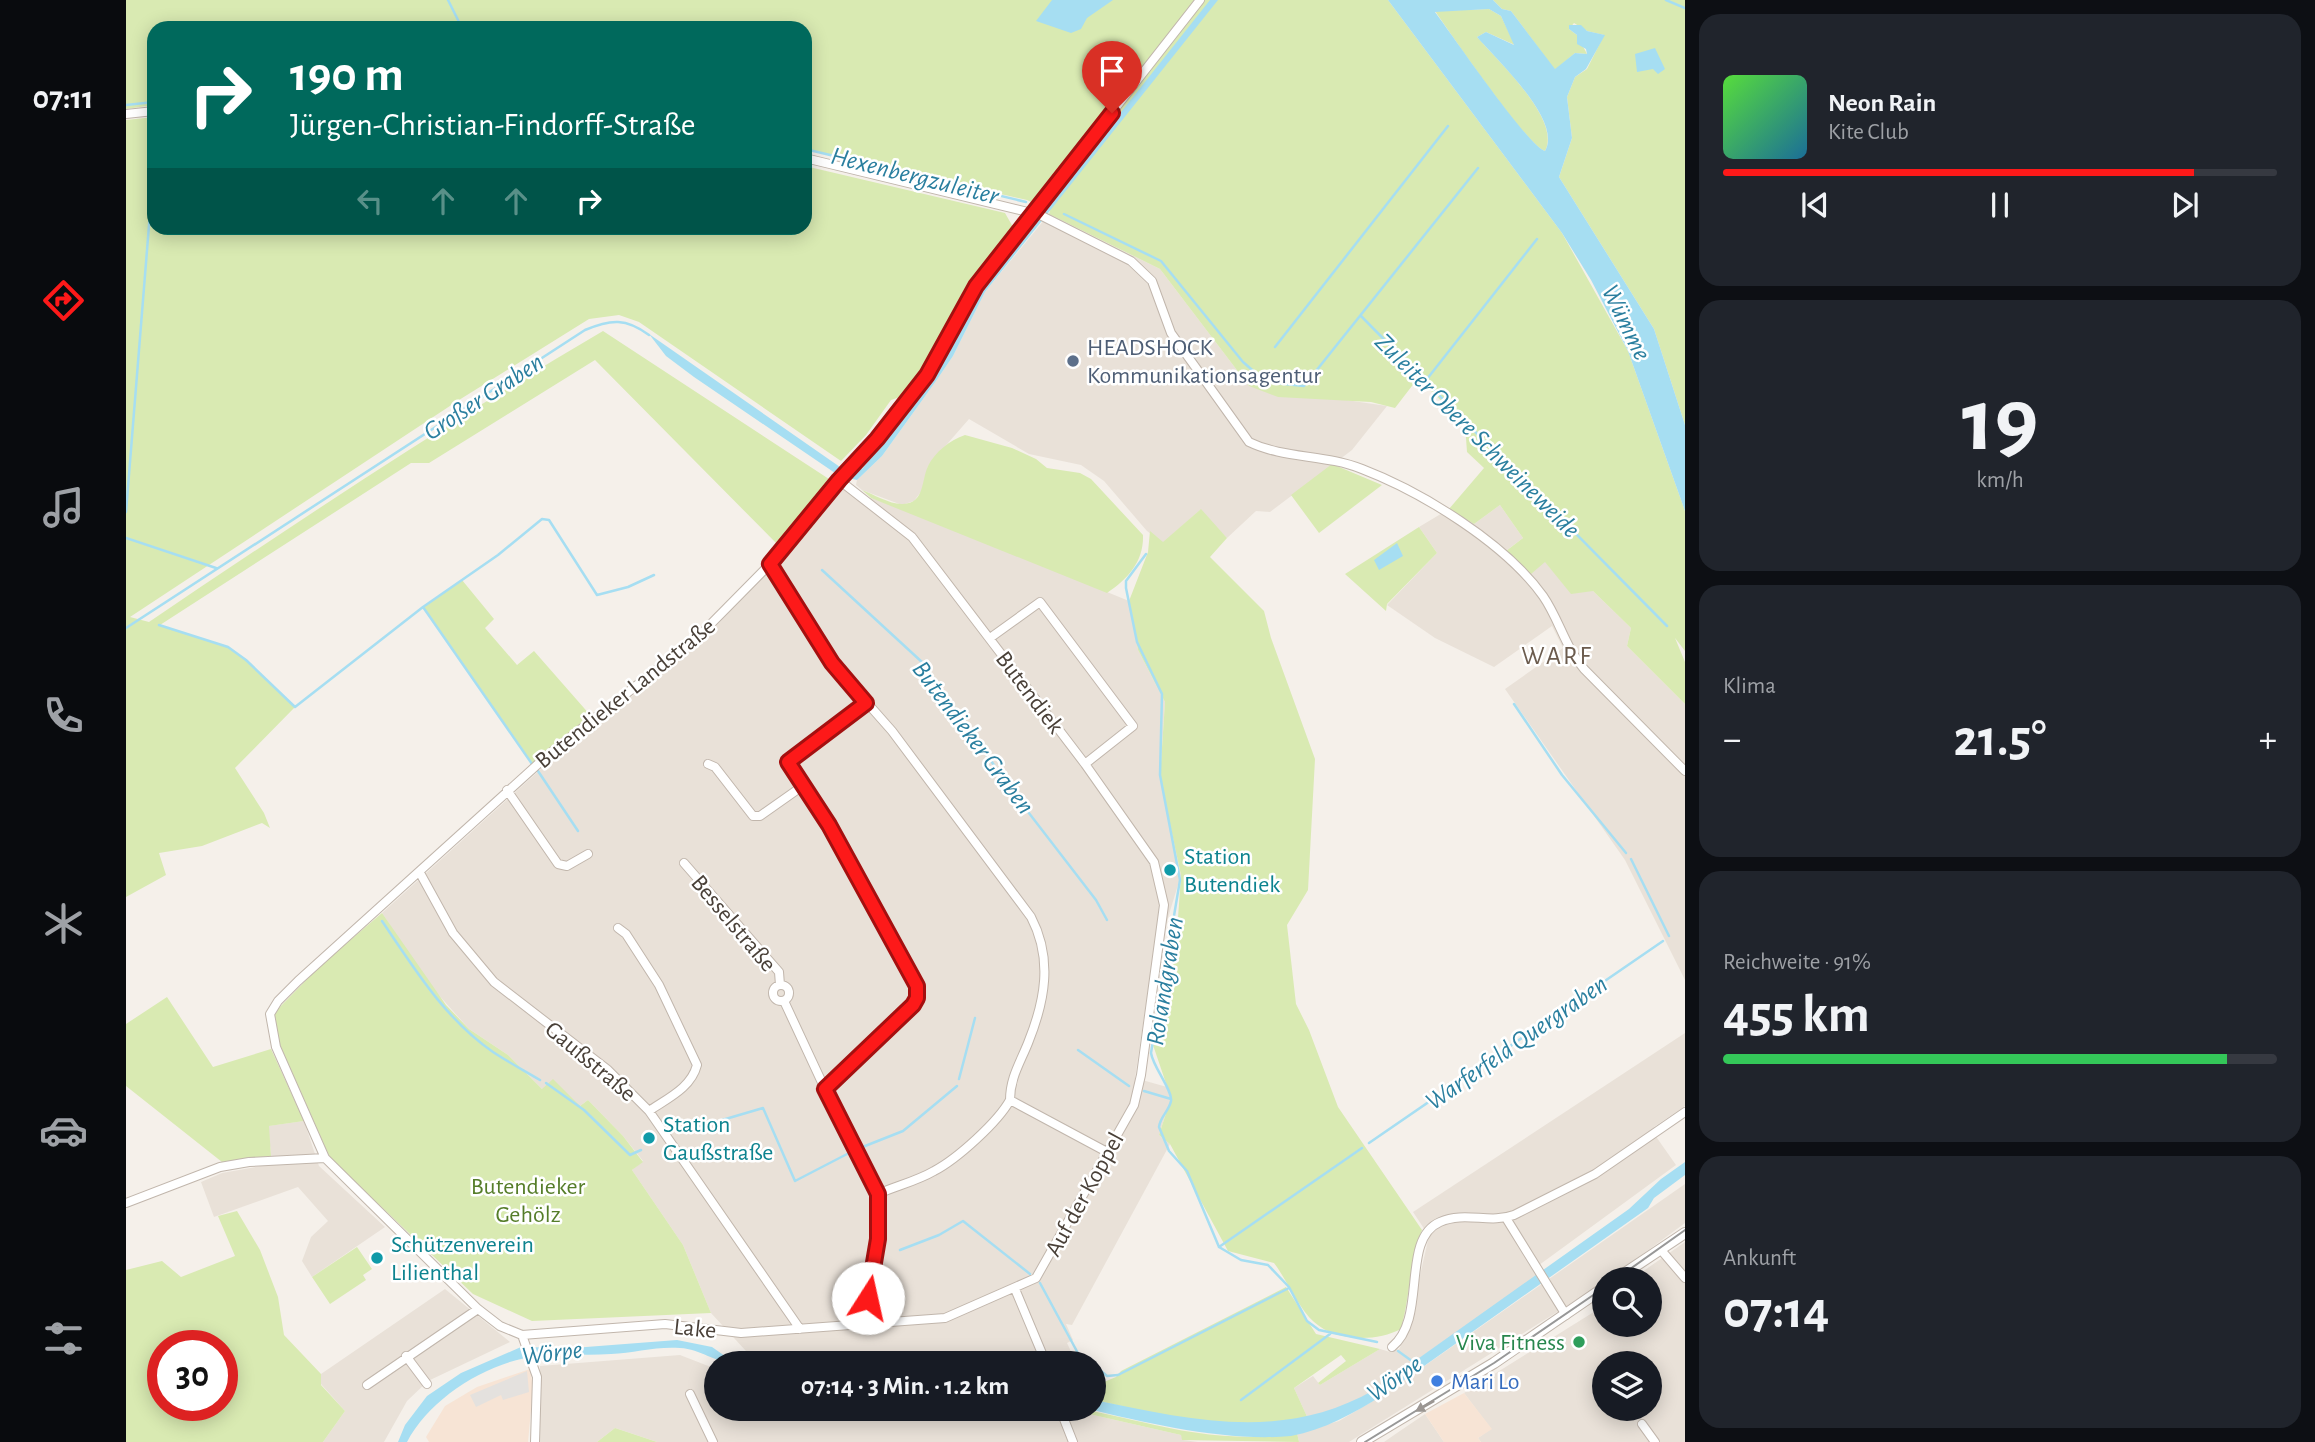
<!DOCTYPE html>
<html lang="de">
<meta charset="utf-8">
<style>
:root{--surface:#171b24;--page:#20242c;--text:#f1f3f6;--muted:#9ea1a6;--line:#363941;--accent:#fd1919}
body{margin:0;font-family:"Alegreya Sans",sans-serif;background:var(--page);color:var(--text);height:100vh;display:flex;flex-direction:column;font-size:26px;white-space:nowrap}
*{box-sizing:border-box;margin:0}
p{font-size:23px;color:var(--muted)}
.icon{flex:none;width:38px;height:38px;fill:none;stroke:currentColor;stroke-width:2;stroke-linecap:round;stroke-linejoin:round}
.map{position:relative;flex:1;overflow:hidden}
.drawer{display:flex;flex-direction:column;gap:14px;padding:14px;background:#0d0f14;width:630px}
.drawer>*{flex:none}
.banner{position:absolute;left:21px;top:21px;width:665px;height:214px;border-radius:21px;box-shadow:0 4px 18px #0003;background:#00695c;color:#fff;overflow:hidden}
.buttons{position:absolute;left:1466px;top:1267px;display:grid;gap:14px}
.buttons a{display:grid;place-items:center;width:70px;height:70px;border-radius:50%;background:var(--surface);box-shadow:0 4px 18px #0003;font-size:35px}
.speed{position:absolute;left:21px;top:1330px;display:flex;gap:14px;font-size:35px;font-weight:700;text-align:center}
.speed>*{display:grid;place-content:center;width:91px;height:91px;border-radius:50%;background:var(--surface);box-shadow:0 4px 18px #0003;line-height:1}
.speed .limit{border:10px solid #d22;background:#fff;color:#111}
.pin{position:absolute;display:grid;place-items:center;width:60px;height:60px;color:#fff;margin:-72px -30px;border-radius:50% 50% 50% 0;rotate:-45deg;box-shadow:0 0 7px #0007}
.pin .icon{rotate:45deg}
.me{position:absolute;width:77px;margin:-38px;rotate:10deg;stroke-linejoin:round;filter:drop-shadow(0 0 5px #0008)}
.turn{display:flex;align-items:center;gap:24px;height:147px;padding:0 28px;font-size:32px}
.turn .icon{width:91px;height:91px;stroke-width:2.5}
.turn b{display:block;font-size:49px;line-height:60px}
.lanes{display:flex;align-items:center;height:66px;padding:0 28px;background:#0003;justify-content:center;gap:35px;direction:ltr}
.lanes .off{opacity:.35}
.big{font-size:52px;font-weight:700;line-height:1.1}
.drawer .tile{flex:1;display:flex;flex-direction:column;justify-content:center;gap:10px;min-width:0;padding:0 24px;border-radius:21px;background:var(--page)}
.drawer .dial{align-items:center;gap:0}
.dial b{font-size:91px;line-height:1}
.song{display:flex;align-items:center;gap:21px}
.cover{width:84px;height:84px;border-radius:10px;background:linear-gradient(135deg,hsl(110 70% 55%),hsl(200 70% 35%))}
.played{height:7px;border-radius:4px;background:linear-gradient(90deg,var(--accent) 85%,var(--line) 85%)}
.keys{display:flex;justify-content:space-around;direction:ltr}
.heat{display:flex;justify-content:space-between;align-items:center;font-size:38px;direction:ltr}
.charge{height:10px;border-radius:5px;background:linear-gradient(90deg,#34c759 91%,var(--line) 0)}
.trip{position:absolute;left:578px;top:1351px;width:402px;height:70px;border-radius:35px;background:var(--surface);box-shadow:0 4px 18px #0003;font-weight:700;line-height:70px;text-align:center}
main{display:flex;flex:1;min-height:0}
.dock{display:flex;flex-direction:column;width:126px;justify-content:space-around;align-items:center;background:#090b0e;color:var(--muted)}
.dock .icon{width:49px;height:49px}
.dock .current{color:var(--accent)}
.dock b{font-size:32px;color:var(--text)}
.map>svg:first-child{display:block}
.residential{fill:#e9e1d8;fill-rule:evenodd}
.commercial{fill:#f7e4d5}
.green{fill:#d9eab2;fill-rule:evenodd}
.parking{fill:#e4e1de}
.water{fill:#a6def2;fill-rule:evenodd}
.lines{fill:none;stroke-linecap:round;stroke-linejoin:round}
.stream{stroke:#a6def2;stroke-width:2.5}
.minor-casing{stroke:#c1b6ac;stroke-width:10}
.tertiary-casing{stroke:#c1b6ac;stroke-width:12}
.minor{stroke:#fff;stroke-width:8}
.tertiary{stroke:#fff;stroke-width:10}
.tram{stroke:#989898;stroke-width:2}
.oneway{fill:#9b9692}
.route-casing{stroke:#a41010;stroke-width:18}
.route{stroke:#fd1919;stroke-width:12}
.service-dot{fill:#5c6f8a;stroke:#fff;stroke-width:2.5}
.culture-dot{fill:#0f9aa8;stroke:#fff;stroke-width:2.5}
.leisure-dot{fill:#2e9e5b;stroke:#fff;stroke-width:2.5}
.shop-dot{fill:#3f7fe0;stroke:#fff;stroke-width:2.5}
.labels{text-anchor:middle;stroke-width:5;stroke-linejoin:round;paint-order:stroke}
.service-label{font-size:24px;fill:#4e5e75;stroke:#fff;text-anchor:start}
.street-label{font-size:24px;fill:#494038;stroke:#fff}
.culture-label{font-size:24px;fill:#0d838f;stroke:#fff;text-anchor:start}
.park-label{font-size:24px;fill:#557d29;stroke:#fff}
.leisure-label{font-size:24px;fill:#27864d;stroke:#fff;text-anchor:end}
.shop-label{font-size:24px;fill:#366cbe;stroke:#fff;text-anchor:start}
.water-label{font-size:26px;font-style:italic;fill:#2a7f9f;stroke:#fff}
.neighbourhood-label{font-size:26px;letter-spacing:2px;fill:#6c5c4e;stroke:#fff}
</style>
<main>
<nav class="dock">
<b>07:11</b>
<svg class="icon current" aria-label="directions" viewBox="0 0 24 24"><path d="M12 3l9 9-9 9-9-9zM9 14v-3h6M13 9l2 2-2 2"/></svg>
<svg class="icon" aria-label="music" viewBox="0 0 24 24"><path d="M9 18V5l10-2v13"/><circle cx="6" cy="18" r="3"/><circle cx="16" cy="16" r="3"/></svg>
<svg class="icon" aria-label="phone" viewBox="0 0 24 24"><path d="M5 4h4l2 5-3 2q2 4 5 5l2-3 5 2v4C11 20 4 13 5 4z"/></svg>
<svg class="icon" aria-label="climate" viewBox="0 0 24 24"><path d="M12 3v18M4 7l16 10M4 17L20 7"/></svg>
<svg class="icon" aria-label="car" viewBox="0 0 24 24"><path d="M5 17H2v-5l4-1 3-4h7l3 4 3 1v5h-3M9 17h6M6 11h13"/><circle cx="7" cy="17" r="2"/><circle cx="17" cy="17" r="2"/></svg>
<svg class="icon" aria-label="filters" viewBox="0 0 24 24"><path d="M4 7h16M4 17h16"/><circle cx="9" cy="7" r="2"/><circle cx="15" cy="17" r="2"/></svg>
</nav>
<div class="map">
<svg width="1559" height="1442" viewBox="0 0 1559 1442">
<rect width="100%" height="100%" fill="#f5f0ea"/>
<!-- residential -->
<path class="residential" d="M923 214 1034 269 1123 386 1261 406 1226 450 1144 512 1130 511 1101 538 1074 510 1037 543 1021 531 978 481 955 465 903 454 843 419 802 466 797 489 788 501 776 505 736 490 730 485 731 480 756 456 810 381 827 356 859 292Z
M716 488 742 508 745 498 785 512 1003 601 1012 650 1039 702 1034 778 1055 875 1024 977 1009 1078 1041 1087 1045 1098 1033 1135 1044 1144 946 1325 940 1324 947 1340 941 1343 949 1360 961 1363H631L585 1313 557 1245 506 1170 517 1161 497 1136 462 1100 454 1106 416 1089 382 1055 343 1029 302 983 256 913 448 739 544 668 583 634Z
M1374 505 1397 538 1381 550 1418 561 1467 591 1505 628 1501 646 1559 704V980L1499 860 1379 689 1437 648 1426 626 1368 667 1309 638 1261 605 1311 553 1293 527 1323 509 1348 524Z
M1559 1033V1106L1528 1127 1531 1138 1550 1165 1409 1268 1412 1275 1248 1390 1210 1413 1183 1421 1168 1388 1187 1376 1194 1385 1254 1349 1264 1352 1273 1349 1280 1337 1303 1236 1287 1212Z
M178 1121 193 1166 259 1227 186 1277 176 1261 185 1237 202 1221 172 1187 88 1217 75 1182 96 1173 146 1164 142 1126Z
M1559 1184V1223L1479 1282 1223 1442H1173L1171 1433 1213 1421 1257 1395Z
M1559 1242V1442H1355L1352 1438 1365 1429 1338 1393 1479 1305V1325H1524V1279H1506ZM1479 1363H1524V1409H1479Z
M319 1289 384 1342 302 1381 281 1401 258 1442H197L219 1411 195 1384V1374Z
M554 1355 590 1369V1409H941L1055 1435 1057 1440 1072 1442H531L489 1428 471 1442H412L414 1366Z
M1299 1414 1318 1442H1258L1271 1433Z"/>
<!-- commercial -->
<path class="commercial" d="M404 1369 407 1387 402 1442H303L300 1437 319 1406 351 1387Z
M1338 1393 1366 1429 1352 1438 1355 1442H1318L1299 1414Z"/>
<!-- green -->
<path class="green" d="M0 0H1262L1436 233 1502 351 1559 511V651L1549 638 1559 662V704L1501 646 1505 628 1467 591 1445 594 1419 562 1405 574 1380 551 1397 538 1374 505 1348 524 1323 509 1358 468 1341 452 1339 424 1298 384 1289 382 1269 408 1245 402 1152 397 1123 386 1034 269 923 214 924 211 901 200 679 149V28H28V105L0 109Z
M1367 0H1559V425L1528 329 1433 177 1446 138 1441 97 1449 77 1461 69 1478 35 1461 31 1448 23 1443 29 1451 35 1461 54 1449 53 1429 70 1385 11 1376 9Z
M1363 9 1375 16 1389 45 1360 32 1351 37C1371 60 1436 120 1419 151 1401 146 1325 34 1309 11Z
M28 117V228H679V166L879 213 887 227 848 279 821 323 801 364 777 396 765 400 740 435 715 461 513 322 493 315 463 319 333 400 4 617 23 622C172 521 322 422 477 331L706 481 652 545 469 360 303 463H285L34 625 102 647 120 660 169 707 109 768 138 813 144 828 136 823 76 846 33 853 40 875 0 897V120Z
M839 435 886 448 910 459 921 468 954 473 965 479 1017 535C1018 561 1002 579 981 593L745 498 736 490C747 494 765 505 777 504 799 503 795 481 802 466 809 452 824 440 839 435Z
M1206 464 1256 485 1193 533 1165 495Z
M1075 509 1101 538 1084 557 1138 611 1145 638 1189 759 1182 890 1161 925 1170 1004 1183 1030 1212 1107 1296 1230C1284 1261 1284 1296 1275 1329 1250 1342 1210 1342 1188 1322 1173 1309 1161 1280 1148 1263L1102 1251 1044 1144 1033 1135 1045 1098 1027 1045 1052 918 1055 875 1034 778 1039 702 1012 650 1003 601 1022 552 1024 531 1037 542Z
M1293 527 1311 553 1261 604 1260 611 1219 574Z
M336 580 368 619 359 628 391 665 408 651 465 716 406 764 297 607Z
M256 913 320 1005 343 1029 382 1055 416 1089 427 1079 454 1106 462 1100 497 1136 517 1162 506 1170 557 1245 585 1313 406 1321 347 1294 204 1158 154 1045 148 1013 195 965Z
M41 997 87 1067 145 1049 178 1121 143 1126 145 1156 96 1162 0 1086V1024Z
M111 1211 134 1250 152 1297 158 1335 195 1374V1385L219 1411 197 1442H0V1270L36 1261 55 1277 109 1256 92 1216ZM37 1346H96V1405H37Z
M231 1247 246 1269 237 1275 240 1280 204 1304 186 1277Z
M1160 1287 1190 1334 1254 1349 1194 1385 1192 1383 1220 1361 1215 1355 1168 1388 1183 1421C1110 1436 1039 1415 968 1400V1386L990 1377 995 1371Z
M941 1409C968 1409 990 1417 1016 1422 1064 1434 1122 1442 1171 1433L1173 1442 1056 1440 1055 1435Z
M489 1428 531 1442H471Z"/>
<!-- parking -->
<path class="parking" d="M401 1371 403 1392 377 1400 375 1395 350 1407 344 1395Z"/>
<!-- water -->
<path class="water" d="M926 0H987L961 18 955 29 945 33 910 21Z
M1084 0H1092L859 292 827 356 810 381 756 456 731 480 718 477 724 471 736 469 762 437 822 353 853 291Z
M1262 0H1367L1376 9 1385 11 1429 69 1449 53 1461 54 1460 49 1451 44V35L1443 29V25H1455L1461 31 1479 35 1460 69 1449 77 1441 97 1446 138 1433 177 1528 329 1559 425V511L1502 351 1465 280 1436 233ZM1363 9 1375 16 1388 45 1360 32 1351 37C1370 59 1437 121 1419 151 1402 146 1325 33 1309 12Z
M1529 48 1539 69 1532 74 1527 69 1511 72 1509 54Z
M523 334 714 467 709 473 568 377 540 356Z
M1271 543 1277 556 1253 570 1248 560Z
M1559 1162V1175L1528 1198 1522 1208 1257 1395C1228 1413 1198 1430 1165 1436 1103 1442 1023 1424 963 1409H968V1400C1066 1420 1157 1442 1248 1390L1503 1209 1535 1179Z
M551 1340 586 1347 609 1363C589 1363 575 1349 554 1348 531 1346 508 1353 485 1354 460 1356 434 1353 410 1356 360 1363 304 1398 281 1442H272L279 1425 301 1396 335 1373 395 1347 447 1348Z"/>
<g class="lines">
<!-- stream -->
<path class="stream" d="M322 0 336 28
M1540 0 1559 8
M0 105 28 102
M679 149 900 202
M938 214 1035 261 1117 362 1140 382 1178 386 1352 168
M1235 316 1541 626
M1149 347 1322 126
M1301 379 1411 239
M0 512 28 163
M0 538 90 568
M1020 554 1000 581V588L1011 642 1036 694 1034 775 1054 880 1025 1053C1027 1067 1047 1091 1045 1101 1043 1111 1034 1117 1033 1127L1043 1151 1061 1171 1093 1247 1115 1260 1142 1265 1163 1287 1181 1321 1193 1330 1251 1342
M696 570 797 663 886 791 970 900 981 920
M33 625 102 647 120 660 169 707 297 607
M0 628 459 330C485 319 500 318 523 335
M1388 704 1436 775 1500 853
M406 764 297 607 372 555 416 519 423 520 471 595 502 587 528 575
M412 771 452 831
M1505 859 1543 936
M256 921C288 968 319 1019 367 1052 382 1062 399 1071 414 1080
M952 1050 1003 1086
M833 1079 849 1018
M420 1083 458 1110 504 1155 515 1150
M1018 1091 1045 1099
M569 1128 637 1108 669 1181 723 1153
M1243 1143 1537 941
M734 1148 777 1131 831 1086
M1093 1247 1236 1148
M774 1250 813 1235 837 1221 904 1274
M914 1283 954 1357 965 1363
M1272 1351 1290 1364
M968 1365 981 1376 992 1375 1163 1288
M1115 1400 1204 1334"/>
<defs>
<path id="minor" d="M0 114 28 111
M679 158 914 215 1005 261 1026 281 1045 333 1123 442C1158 459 1199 454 1236 469 1296 492 1379 543 1417 596 1433 619 1439 647 1458 669L1559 771
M644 564 706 663 766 731 905 917C927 959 919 1001 902 1043 894 1063 884 1078 884 1100L981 1152
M864 638 914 602 1007 726 959 764
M740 703 662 762 703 825 791 986 787 1005 699 1089C711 1114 748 1174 752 1197 759 1241 738 1281 744 1325
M582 764 589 767 627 816H634L678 785
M381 790 432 864 441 866 462 854
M558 863 653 972 654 985
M294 873 327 933 368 982 482 1070 523 1111 674 1329
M492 928 500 934 533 985 571 1065C565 1088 542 1098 523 1111
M647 993a8 8 0 1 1 16 0a8 8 0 1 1-16 0Z
M658 1001 699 1089
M752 1194C770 1186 791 1181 808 1171 831 1159 872 1122 884 1100
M0 1203 94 1167 123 1162 199 1158
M1380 1218 1440 1315
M1535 1250 1559 1278
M889 1289 920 1363
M396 1335 374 1326 352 1309 199 1158 150 1047 144 1014 152 1001 172 981 422 755 571 638 644 564 713 480 751 439 801 375 850 286 1074 0
M396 1335 539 1324 615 1333 819 1318 910 1278 1008 1105 1015 1075 1038 905 1028 862 959 764 786 537 713 480
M396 1335 411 1377 409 1442
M1266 1347C1302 1318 1274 1239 1314 1222 1339 1211 1364 1224 1388 1215L1469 1174 1559 1112
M280 1356 301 1384
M241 1385 352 1309
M564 1394 587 1442
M934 1409 947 1442
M1516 1424 1529 1442"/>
<path id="tertiary" d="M1490 1279 1559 1233
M1236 1442 1368 1363 1479 1287"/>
</defs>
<!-- minor casing -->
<use href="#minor" class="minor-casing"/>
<!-- tertiary casing -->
<use href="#tertiary" class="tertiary-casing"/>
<!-- minor -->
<use href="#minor" class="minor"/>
<!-- tertiary -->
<use href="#tertiary" class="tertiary"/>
<!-- tram -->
<path class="tram" d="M1490 1279 1559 1230
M1239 1442 1368 1363 1479 1287"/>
</g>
<!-- one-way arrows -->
<defs><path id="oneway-solid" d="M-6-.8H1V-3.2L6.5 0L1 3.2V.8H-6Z" transform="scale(1.75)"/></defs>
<use class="oneway" href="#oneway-solid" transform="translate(1299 1406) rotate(150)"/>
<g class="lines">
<defs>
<path id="route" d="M742 1298 752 1239V1194L699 1089 787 1005 791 998V986L703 825 662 762 740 703 706 663 644 564 713 480 751 439 801 375 850 286 986 113"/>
</defs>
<!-- route casing -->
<use href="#route" class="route-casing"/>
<!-- route -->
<use href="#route" class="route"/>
</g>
<!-- markers -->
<circle class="service-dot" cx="947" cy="361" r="7"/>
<g class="culture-dot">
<circle cx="1044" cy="870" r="7"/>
<circle cx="523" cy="1138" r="7"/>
<circle cx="251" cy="1258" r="7"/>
</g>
<circle class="leisure-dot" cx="1453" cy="1342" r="7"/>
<circle class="shop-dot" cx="1311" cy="1381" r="7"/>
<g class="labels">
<!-- service labels -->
<g class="service-label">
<text x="961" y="355">HEADSHOCK<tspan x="961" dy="28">Kommunikationsagentur</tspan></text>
</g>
<!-- street labels -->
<g class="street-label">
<text transform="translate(904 692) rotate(53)" y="8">Butendiek</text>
<text transform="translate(499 693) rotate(-39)" y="8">Butendieker Landstraße</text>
<text transform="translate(608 923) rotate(50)" y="8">Besselstraße</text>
<text transform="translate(465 1061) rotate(40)" y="8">Gaußstraße</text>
<text transform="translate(958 1194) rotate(-61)" y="8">Auf der Koppel</text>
<text transform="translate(569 1328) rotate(6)" y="8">Lake</text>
</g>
<!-- culture labels -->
<g class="culture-label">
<text x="1058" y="864">Station<tspan x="1058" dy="28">Butendiek</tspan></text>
<text x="537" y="1132">Station<tspan x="537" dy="28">Gaußstraße</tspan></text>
<text x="265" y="1252">Schützenverein<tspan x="265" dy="28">Lilienthal</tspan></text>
</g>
<!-- park labels -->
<g class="park-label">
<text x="402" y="1194">Butendieker<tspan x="402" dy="28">Gehölz</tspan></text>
</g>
<!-- leisure labels -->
<g class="leisure-label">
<text x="1439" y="1350">Viva Fitness</text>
</g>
<!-- shop labels -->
<g class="shop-label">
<text x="1325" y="1389">Mari Lo</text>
</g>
<!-- water labels -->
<g class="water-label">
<text transform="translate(789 175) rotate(14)" y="9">Hexenbergzuleiter</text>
<text transform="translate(1501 322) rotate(64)" y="9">Wümme</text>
<text transform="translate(357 396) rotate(-33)" y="9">Großer Graben</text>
<text transform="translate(1352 435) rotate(45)" y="9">Zuleiter Obere Schweineweide</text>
<text transform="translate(848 737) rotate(53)" y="9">Butendieker Graben</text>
<text transform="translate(1038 981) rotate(-81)" y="9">Rolandgraben</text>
<text transform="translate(1390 1042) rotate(-35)" y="9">Warferfeld Quergraben</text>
<text transform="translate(426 1352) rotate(-7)" y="9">Wörpe</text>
<text transform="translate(1268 1378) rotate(-35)" y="9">Wörpe</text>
</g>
<!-- neighbourhood labels -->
<g class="neighbourhood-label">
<text x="1431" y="664">WARF</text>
</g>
</g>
</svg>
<div class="buttons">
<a><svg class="icon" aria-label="search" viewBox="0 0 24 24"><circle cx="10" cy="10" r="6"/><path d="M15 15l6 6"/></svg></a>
<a><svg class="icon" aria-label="layers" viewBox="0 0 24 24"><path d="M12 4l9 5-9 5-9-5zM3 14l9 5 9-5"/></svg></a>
</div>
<div class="speed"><div class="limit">30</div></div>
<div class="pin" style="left:986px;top:113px;background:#d93025"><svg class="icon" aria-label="arrive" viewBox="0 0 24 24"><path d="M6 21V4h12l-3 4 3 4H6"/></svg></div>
<svg class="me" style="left:742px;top:1298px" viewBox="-20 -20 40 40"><circle r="19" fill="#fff"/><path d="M0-13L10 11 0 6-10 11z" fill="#fd1919"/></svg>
<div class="trip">07:14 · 3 Min. · 1.2 km</div>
<div class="banner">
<div class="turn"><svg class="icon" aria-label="right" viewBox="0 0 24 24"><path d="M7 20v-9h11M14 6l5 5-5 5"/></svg><div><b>190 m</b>Jürgen-Christian-Findorff-Straße</div></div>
<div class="lanes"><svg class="icon off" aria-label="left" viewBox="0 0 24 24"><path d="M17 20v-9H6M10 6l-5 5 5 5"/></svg><svg class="icon off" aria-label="ahead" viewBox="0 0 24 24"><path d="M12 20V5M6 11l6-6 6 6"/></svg><svg class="icon off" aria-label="ahead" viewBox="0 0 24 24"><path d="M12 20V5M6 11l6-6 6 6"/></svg><svg class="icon" aria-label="right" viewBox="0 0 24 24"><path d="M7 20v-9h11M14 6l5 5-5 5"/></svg></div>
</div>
</div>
<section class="drawer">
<div class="tile">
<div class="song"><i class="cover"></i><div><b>Neon Rain</b><p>Kite Club</p></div></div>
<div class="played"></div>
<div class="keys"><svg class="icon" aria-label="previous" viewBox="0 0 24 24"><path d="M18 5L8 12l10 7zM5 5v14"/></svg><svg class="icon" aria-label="pause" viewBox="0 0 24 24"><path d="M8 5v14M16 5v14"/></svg><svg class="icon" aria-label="next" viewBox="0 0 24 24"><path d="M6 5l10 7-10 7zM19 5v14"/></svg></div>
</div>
<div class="tile dial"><b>19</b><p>km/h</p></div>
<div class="tile"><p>Klima</p>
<div class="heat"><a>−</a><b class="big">21.5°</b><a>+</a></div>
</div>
<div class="tile"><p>Reichweite · 91%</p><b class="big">455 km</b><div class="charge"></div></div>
<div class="tile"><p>Ankunft</p><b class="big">07:14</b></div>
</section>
</main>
